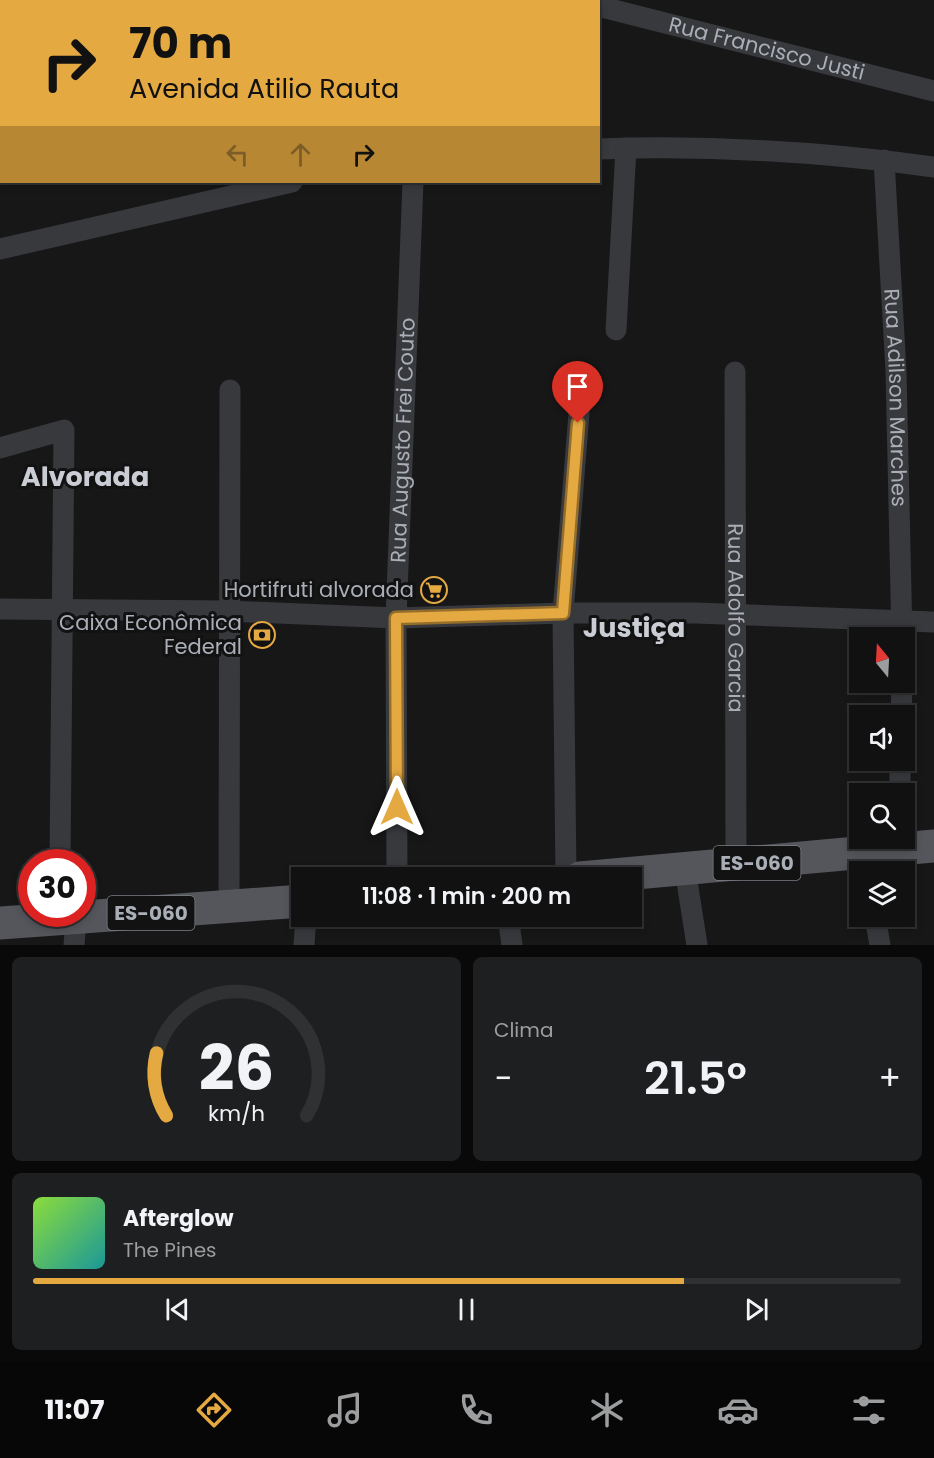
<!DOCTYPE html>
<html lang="pt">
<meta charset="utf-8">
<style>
:root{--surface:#111112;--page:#1e1f20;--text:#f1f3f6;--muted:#9c9d9f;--line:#303132;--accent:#e5a942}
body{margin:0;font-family:Poppins,sans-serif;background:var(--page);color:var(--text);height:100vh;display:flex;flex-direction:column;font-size:22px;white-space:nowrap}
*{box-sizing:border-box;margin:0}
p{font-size:20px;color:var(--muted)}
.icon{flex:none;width:33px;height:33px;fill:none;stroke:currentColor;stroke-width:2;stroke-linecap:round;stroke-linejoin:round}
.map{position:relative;height:945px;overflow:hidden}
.drawer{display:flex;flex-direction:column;gap:12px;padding:12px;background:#09090a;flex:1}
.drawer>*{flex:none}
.banner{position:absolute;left:0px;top:0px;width:600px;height:183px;box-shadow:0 3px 9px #0003,0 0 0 2px var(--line);background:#e5a942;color:#111;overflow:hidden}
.needle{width:39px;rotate:342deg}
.fabs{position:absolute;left:849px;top:627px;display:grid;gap:12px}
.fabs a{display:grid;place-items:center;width:66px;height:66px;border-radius:0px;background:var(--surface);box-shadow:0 3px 9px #0003,0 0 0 2px var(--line);font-size:30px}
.speed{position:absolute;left:18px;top:849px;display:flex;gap:12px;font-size:30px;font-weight:700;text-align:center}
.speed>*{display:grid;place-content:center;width:78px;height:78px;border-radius:50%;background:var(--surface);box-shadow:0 3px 9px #0003,0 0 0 2px var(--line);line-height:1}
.speed .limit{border:9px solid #d22;background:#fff;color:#111}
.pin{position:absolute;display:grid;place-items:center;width:51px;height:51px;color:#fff;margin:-62px -26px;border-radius:50% 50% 50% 0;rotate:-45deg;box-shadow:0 0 6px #0007}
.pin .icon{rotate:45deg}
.me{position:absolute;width:66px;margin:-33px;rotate:0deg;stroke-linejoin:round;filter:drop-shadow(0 0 4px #0008)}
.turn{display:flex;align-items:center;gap:21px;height:126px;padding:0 30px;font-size:27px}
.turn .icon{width:78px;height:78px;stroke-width:2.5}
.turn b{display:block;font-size:42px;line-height:51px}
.lanes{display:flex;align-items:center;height:57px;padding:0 30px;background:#0003;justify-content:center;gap:30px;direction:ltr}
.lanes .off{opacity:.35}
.big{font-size:45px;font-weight:600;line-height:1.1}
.drawer .tile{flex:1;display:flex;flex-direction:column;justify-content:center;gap:9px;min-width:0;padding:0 21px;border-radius:9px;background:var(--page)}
.drawer .dial{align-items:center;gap:0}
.dial svg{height:156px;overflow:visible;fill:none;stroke:var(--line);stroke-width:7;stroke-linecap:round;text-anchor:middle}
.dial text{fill:var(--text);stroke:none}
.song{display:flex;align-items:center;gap:18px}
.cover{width:72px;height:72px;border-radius:9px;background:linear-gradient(135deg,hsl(90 70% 55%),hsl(180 70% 35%))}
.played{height:6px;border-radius:3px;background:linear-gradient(90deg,var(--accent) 75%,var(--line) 75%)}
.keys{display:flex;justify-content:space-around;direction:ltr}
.heat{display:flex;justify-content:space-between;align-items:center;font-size:33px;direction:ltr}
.drawer .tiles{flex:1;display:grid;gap:12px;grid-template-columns:1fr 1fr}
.tile:last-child{grid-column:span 2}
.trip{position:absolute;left:291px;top:867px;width:351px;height:60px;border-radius:0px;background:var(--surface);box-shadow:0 3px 9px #0003,0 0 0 2px var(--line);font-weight:600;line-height:60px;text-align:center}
.menu{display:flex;height:96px;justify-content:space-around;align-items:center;background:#070707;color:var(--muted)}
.menu .icon{width:42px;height:42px}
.menu .selected{color:var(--accent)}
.menu b{font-size:27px;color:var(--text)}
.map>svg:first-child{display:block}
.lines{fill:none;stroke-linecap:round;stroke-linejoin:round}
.minor{stroke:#38393d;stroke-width:21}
.primary{stroke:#54565c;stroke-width:33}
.route-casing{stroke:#956e2b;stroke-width:15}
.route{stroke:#e5a942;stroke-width:10}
.labels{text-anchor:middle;stroke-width:6;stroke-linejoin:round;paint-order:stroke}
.shield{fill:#121213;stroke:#7c7f86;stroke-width:1.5}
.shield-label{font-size:20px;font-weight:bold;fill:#aaaeb7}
.street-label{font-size:21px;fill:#aaaeb7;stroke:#121213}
.poi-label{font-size:21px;fill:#aaaeb7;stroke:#121213;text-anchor:end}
.district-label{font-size:27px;font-weight:bold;fill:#cacdd4;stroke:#121213}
</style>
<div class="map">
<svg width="934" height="945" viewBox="0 0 934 945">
<rect width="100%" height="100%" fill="#171718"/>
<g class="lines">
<!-- minor -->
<g class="minor">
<path d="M335 0V2"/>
<path d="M575 0 581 2"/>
<path d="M104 2 112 0"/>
<path d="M466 2V0"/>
<path id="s1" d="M598 6 934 91"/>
<path d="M0 20H2"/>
<path d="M598 149C709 145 824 152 934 167"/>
<path id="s2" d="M884 160 896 371 902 638"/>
<path d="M0 249 292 182"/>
<path d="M616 330 626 148"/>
<path id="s3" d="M735 372 736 865"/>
<path d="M0 448 64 430 60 862"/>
<path d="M0 609 228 611 396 618 563 613H696L934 622"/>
<path d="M901 716 902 682"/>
<path d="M900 794V760"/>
<path d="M685 869 697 945"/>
<path id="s4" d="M397 878 396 618 413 182"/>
<path d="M566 878 563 613 582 376"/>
<path d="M229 906 230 390"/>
<path d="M508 916 512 945"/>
<path d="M875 916 880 945"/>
<path d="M74 945 76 920"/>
<path d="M304 945 306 916"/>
</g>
<!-- primary -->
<path class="primary" d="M580 878 934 846
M0 923 302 901"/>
</g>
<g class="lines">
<defs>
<path id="route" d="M397 807 396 618 563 613 578 423"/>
</defs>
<!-- route casing -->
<use href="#route" class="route-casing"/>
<!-- route -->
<use href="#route" class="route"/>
</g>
<!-- icons -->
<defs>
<symbol id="supermarket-ring" viewBox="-11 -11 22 22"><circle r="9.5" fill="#121213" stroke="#e5a942" stroke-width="1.5"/><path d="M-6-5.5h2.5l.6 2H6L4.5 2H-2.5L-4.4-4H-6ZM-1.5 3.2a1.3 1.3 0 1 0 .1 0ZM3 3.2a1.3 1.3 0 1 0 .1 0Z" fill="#e5a942"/></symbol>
<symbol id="bank-ring" viewBox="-11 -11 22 22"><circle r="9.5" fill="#121213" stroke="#e5a942" stroke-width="1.5"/><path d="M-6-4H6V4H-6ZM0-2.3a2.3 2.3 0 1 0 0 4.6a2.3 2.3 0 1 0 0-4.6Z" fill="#e5a942"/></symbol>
</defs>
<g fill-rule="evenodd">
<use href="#supermarket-ring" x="419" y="575" width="30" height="30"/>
<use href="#bank-ring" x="247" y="620" width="30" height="30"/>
</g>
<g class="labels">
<!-- shield labels -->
<g class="shield">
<rect x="713.5" y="846" width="87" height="34" rx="4.5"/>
<rect x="107.5" y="896" width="87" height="34" rx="4.5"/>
</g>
<g class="shield-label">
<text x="757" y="870">ES-060</text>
<text x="151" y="920">ES-060</text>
</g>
<!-- street labels -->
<g class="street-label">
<text dy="7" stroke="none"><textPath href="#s1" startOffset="174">Rua Francisco Justi</textPath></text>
<text dy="7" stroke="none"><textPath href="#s2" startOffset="238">Rua Adilson Marches</textPath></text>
<text dy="7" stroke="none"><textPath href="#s4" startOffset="438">Rua Augusto Frei Couto</textPath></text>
<text dy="7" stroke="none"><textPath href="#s3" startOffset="246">Rua Adolfo Garcia</textPath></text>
</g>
<!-- poi labels -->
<g class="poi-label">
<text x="414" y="597">Hortifruti alvorada</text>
<text x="242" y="630">Caixa Econômica<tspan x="242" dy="24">Federal</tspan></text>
</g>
<!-- district labels -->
<g class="district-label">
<text x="85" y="486">Alvorada</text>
<text x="634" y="637">Justiça</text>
</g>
</g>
</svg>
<div class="fabs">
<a><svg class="needle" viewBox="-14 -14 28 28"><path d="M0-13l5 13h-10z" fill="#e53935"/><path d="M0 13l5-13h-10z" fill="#9c9d9f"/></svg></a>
<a><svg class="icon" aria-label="sound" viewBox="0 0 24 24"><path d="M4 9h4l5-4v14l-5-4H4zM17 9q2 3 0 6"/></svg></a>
<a><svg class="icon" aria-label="search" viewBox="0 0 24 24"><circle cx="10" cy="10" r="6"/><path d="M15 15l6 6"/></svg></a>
<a><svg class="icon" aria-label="layers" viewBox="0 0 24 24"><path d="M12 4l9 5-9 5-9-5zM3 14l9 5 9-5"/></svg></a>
</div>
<div class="speed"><div class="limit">30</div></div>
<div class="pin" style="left:578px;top:423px;background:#d93025"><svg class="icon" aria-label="arrive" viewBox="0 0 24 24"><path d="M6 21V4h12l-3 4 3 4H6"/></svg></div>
<svg class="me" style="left:397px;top:807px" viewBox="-20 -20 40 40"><path d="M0-17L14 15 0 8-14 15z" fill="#e5a942" stroke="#fff" stroke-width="4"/></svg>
<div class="trip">11:08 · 1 min · 200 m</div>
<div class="banner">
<div class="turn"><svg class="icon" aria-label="right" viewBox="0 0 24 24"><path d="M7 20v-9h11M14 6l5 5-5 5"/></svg><div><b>70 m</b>Avenida Atilio Rauta</div></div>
<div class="lanes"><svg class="icon off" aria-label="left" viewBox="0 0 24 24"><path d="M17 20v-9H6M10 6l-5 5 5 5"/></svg><svg class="icon off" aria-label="ahead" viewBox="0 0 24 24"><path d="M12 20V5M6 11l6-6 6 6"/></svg><svg class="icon" aria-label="right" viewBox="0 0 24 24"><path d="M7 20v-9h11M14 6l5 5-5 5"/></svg></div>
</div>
</div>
<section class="drawer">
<div class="tiles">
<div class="tile dial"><svg viewBox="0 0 100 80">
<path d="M14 69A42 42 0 1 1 86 69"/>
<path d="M14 69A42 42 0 0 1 9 37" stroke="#e5a942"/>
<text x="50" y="56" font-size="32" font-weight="700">26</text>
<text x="50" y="72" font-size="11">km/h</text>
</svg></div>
<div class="tile"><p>Clima</p>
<div class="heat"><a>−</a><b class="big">21.5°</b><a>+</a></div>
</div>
<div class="tile">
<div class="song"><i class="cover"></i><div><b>Afterglow</b><p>The Pines</p></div></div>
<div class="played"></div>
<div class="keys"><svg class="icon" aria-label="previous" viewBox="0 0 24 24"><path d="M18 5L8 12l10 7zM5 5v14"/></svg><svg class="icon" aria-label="pause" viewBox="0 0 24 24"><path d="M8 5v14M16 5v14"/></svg><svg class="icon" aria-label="next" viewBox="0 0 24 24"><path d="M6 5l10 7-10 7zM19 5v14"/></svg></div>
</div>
</div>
</section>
<nav class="menu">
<b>11:07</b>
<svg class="icon selected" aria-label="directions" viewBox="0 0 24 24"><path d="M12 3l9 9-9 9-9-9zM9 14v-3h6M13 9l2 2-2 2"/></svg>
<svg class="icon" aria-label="music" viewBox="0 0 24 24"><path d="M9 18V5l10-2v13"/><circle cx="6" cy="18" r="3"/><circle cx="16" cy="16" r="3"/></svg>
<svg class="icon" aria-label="phone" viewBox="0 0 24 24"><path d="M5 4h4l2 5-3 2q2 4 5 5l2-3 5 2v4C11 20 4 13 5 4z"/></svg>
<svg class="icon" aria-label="climate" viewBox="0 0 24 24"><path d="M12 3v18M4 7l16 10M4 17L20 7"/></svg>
<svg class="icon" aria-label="car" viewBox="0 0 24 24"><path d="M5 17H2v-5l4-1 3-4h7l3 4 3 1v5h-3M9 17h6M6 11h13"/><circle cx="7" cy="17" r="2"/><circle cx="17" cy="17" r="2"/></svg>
<svg class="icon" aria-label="filters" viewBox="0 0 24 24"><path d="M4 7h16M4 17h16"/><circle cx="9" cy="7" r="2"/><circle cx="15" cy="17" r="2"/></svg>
</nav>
